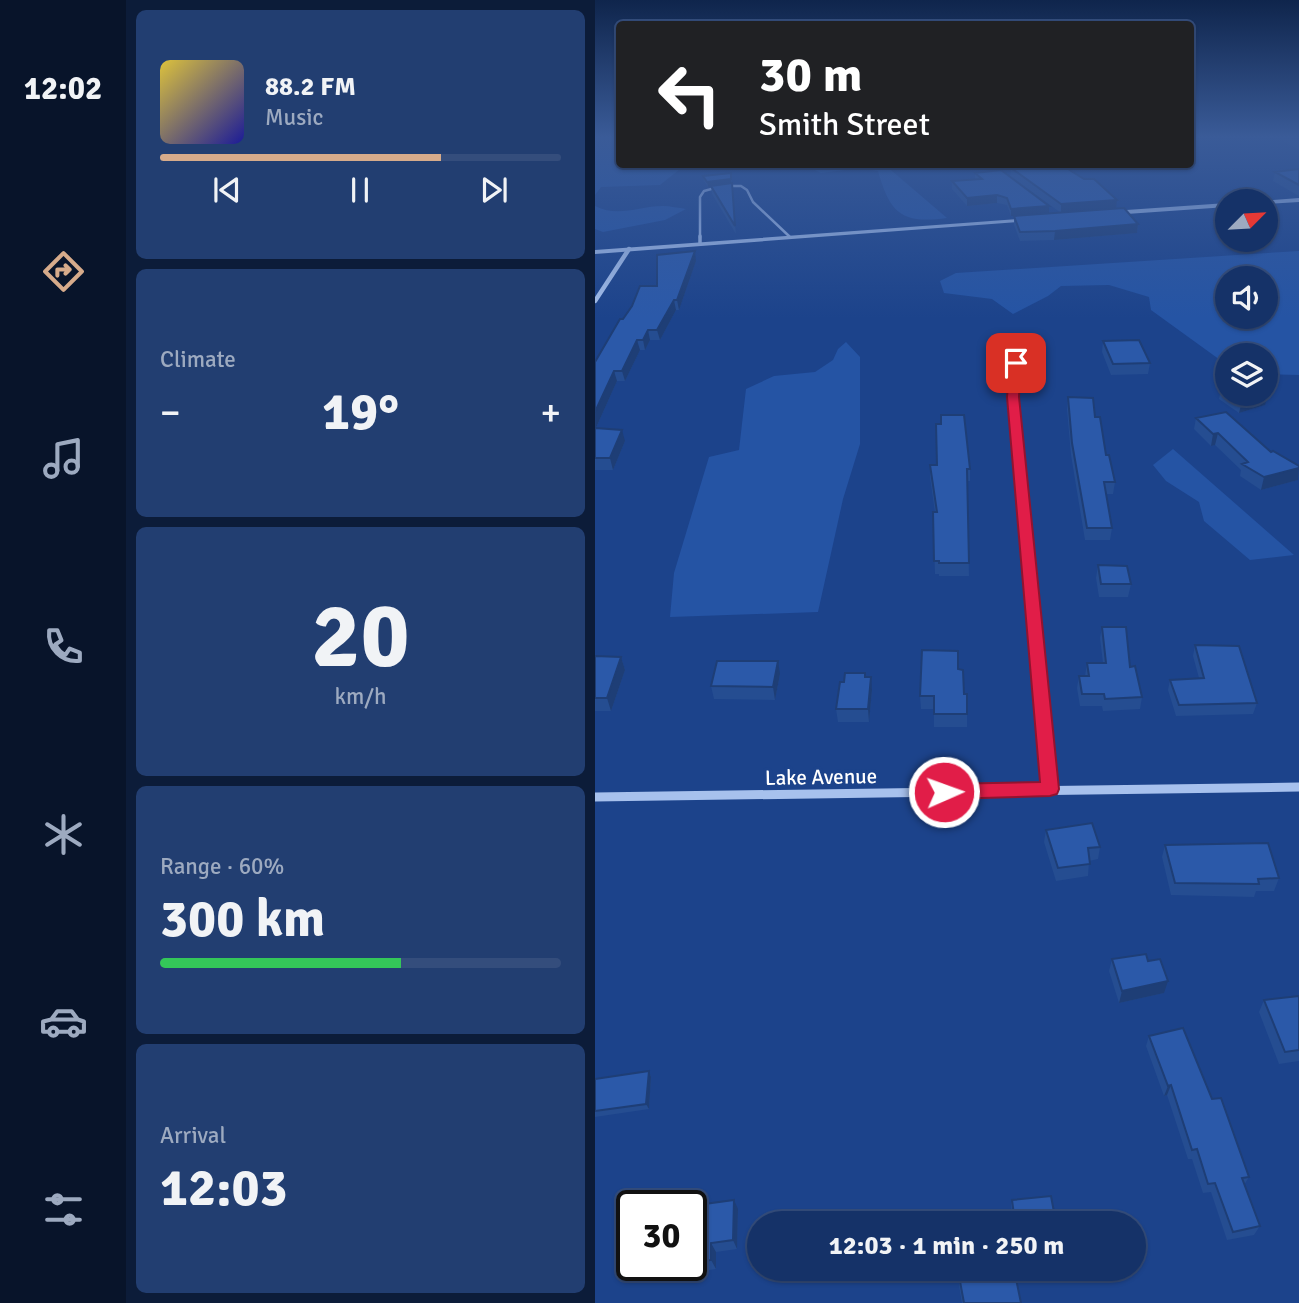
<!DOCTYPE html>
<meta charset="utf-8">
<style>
:root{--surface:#153268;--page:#223e71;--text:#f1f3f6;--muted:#9daac0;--line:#344d7c;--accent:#d6ab8b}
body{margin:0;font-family:Signika,sans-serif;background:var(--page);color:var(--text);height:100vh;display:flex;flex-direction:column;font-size:26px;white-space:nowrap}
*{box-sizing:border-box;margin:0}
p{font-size:23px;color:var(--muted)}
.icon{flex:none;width:38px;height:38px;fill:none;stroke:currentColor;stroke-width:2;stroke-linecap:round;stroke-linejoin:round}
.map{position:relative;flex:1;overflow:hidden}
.details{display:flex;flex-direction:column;gap:10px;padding:10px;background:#0c1c39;width:469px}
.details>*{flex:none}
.hud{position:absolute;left:21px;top:21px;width:578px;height:147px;border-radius:7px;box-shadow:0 2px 5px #0004,0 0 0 2px var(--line);background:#202124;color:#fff;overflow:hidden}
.needle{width:46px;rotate:66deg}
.tools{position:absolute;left:620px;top:189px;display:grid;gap:14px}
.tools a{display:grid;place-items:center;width:63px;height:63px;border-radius:50%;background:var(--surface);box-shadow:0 2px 5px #0004,0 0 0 2px var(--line);font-size:35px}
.speed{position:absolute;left:21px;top:1190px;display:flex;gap:14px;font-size:35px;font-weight:700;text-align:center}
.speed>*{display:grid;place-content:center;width:91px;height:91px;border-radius:50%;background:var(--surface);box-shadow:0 2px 5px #0004,0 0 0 2px var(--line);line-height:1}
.speed .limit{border:4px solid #111;border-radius:10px;background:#fff;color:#111}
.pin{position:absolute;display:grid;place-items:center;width:60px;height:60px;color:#fff;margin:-30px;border-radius:14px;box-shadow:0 4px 10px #0006}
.me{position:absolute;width:77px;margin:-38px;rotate:88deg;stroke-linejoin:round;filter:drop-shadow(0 0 5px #0008)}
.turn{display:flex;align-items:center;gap:24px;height:147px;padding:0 28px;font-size:32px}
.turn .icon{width:91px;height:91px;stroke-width:2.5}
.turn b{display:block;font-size:49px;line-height:60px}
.big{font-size:52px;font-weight:700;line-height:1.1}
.details .tile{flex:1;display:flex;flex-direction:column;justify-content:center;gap:10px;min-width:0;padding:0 24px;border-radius:10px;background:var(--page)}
.details .dial{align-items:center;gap:0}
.dial b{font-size:91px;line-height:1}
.song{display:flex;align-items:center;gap:21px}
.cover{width:84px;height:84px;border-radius:10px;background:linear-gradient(135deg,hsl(50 70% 55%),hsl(240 70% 35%))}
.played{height:7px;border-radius:4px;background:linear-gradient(90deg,var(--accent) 70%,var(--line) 70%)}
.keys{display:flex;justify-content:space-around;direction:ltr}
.heat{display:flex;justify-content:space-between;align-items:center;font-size:38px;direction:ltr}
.charge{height:10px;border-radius:5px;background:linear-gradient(90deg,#34c759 60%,var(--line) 0)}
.trip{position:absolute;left:152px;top:1211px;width:399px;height:70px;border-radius:35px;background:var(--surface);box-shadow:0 2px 5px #0004,0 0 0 2px var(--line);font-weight:700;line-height:70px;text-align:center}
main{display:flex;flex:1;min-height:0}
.dock{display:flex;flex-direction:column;width:126px;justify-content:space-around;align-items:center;background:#08142a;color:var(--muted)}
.dock .icon{width:49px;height:49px}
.dock .active{color:var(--accent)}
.dock b{font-size:32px;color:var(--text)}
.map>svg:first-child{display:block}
.green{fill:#2554a4;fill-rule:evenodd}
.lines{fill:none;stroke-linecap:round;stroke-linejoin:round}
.service-far1{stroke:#a7c1ed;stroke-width:2.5}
.service{stroke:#a7c1ed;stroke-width:3.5}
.minor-far3{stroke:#a7c1ed;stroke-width:4.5}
.minor-far2{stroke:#a7c1ed;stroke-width:5}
.minor-far1{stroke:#a7c1ed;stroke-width:7}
.minor{stroke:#a7c1ed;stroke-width:9}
.tertiary{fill:#a7c1ed;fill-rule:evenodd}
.wall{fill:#254d91}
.shaded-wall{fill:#1e3e76}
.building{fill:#2b59a9;stroke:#1e3e76;stroke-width:2}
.route{fill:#e11d48;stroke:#92132f;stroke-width:2}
.labels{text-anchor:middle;stroke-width:7;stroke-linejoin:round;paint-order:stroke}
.street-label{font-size:21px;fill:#fff;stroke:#1c438b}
</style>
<main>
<nav class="dock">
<b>12:02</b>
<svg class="icon active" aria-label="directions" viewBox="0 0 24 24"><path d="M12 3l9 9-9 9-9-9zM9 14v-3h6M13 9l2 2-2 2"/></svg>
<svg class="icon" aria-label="music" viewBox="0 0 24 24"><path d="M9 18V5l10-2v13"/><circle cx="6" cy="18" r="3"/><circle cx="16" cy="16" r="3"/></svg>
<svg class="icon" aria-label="phone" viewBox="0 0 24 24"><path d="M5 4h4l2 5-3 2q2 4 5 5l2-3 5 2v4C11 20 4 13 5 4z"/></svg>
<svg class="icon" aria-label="climate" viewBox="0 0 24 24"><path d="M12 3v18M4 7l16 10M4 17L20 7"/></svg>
<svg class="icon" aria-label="car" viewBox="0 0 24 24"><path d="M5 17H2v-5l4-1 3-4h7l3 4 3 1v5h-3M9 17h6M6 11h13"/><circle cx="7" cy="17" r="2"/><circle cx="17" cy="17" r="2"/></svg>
<svg class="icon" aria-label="filters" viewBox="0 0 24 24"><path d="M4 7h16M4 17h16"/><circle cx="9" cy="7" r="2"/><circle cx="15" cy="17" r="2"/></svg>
</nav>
<section class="details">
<div class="tile">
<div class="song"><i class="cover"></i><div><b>88.2 FM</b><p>Music</p></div></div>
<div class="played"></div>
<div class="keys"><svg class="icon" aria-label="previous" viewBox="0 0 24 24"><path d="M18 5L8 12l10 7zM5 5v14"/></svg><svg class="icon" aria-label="pause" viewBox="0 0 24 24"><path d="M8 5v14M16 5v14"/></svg><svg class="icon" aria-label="next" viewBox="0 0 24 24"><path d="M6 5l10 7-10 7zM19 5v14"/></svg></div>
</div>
<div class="tile"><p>Climate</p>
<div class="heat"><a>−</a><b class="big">19°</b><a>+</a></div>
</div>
<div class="tile dial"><b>20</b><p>km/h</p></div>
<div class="tile"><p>Range · 60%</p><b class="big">300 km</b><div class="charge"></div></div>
<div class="tile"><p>Arrival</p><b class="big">12:03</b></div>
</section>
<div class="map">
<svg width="704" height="1303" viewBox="0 0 704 1303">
<rect width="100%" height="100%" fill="#1c438b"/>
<!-- green -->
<path class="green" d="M0 136H24V164L90 165 65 185 6 187 0 195Z
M210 165H290L352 218C307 224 295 214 283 171L265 168 226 173Z
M0 206C24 218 43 206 68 206 75 206 84 208 91 209L70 220 8 232 0 229Z
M704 251V375L670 374V355H632V365L556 310 554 297 514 285 466 286 453 296 418 314 397 299 349 293 345 281 361 273ZM632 278H670V317H632Z
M251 342 265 357V444L248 499 223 612 75 617 79 573 114 457 144 450 151 389 179 376 220 372 238 360 243 349Z
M578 449 699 555 655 560 609 521 604 502 571 481 558 465Z"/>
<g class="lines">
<!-- service-far1 -->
<path class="service-far1" d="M130 186H146L152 190 158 202 195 237
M105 238V197L109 191 120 188"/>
<!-- service -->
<path class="service" d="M105 236V244"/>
<!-- minor-far3 -->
<path class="minor-far3" d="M0 301 34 249"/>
<!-- minor-far2 -->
<path class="minor-far2" d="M420 364 418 397 430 526"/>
<!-- minor-far1 -->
<path class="minor-far1" d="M430 524 449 728"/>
<!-- minor -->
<path class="minor" d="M449 727 455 789
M0 797 704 787"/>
<!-- tertiary -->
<path class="tertiary" d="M704 198V202L670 204V201H667Z
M632 203V207L517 215 514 213 517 211Z
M438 218V220L436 221 0 254V250Z"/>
</g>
<!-- wall -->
<path class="wall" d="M679 136H704V150Z
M423 164H465L489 179 466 213 415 176 416 168 423 167Z
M704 169V196L678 181 680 172Z
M136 173 141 234 117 194 116 186 113 187 109 181 108 176Z
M380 173 454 206V214L416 216 412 205 402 203 372 206 357 189V181L380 179Z
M419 216 543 224 542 233 459 240 425 241 419 225Z
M101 261 84 310H81L65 340H55L50 350H45L30 381H22L1 428 30 441 18 470H0V362L28 319 62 286Z
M508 341 555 363 553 374 516 375 507 352Z
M632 386V394H670V405L644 413 624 399 626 388Z
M473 397 500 417 511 455 520 482 518 494H511L517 528 515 540H490L476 455 472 409Z
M601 418 704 466 703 480 666 490 645 476 646 470 620 445 616 446 599 429Z
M335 465 375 469V481H372L374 576H344V574H340L338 512H340L335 477Z
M503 565 536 584 533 597H504L501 578Z
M507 627 535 667 547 697 545 709 508 711 507 706H485L482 688 484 676H490L492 663H508L505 638Z
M600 645 662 703 658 714 581 716 573 690 575 680 604 678 598 656Z
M0 656 26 657 30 670 16 711H0Z
M363 669 369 694H372V727H339V709H326L325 696Z
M185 674 180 700 119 699 116 686Z
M271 677 277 690 274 722H243L241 709 249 682Z
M451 830 505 847 503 859 494 861 493 876 461 881 449 842Z
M570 845 684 878 679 891H661L659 897 576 895 567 857Z
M517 959 553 961 569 993 524 1003 514 971Z
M704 996V1061L684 1064 664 1012 669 1000Z
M554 1036 617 1099 654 1177 649 1185 665 1226 659 1235 632 1240 616 1192 608 1193 597 1159H593L572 1095 569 1096 551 1046Z
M54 1071 56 1077 54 1109 0 1117V1079Z
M417 1200 461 1223H418L416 1205Z
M96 1206 143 1209 142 1249 121 1252V1269L48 1280 42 1271V1265H96Z
M37 1217V1262L34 1263 27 1254Z
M364 1276 426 1303H367L364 1285Z"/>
<!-- shaded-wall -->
<path class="shaded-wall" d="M136 179 141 234 137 183 113 187 112 182Z
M402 195V203L372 206V198Z
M522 200 521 209 466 213V204Z
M454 206V214L416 216V209Z
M543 224 542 233 459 240 460 231Z
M100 251 101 261 84 310 82 300Z
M79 300 81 310 65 340 62 330Z
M53 330 55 340 50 350 48 340Z
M42 340 45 350 30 381 27 371Z
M19 371 22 381 0 430V412Z
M673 394 670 405 644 413 647 401Z
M27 430 30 441 18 470 15 458Z
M623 433 620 445 616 446 618 434Z
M704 468 703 480 666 490 669 477Z
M26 657 30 670 16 711 12 698Z
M183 661 185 674 180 700 178 687Z
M276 677 277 690 274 722 273 709Z
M573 981 569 993 524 1003 527 991Z
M54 1071 56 1077 54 1109 51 1104Z
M576 1085 572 1095 569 1096 573 1086Z
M85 1195 90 1204V1206H84Z
M139 1200 143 1209 142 1249 138 1240Z
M116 1243 121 1252V1269L116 1260Z"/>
<!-- building -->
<path class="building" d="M695 136H704V140Z
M424 164H465L489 179H499L522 200 466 204 416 168 427 166Z
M704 169V185L680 172Z
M406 170 454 206 416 209 412 198 402 195 372 198 357 181 387 179 380 173Z
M136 173V179L112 182 108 176Z
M137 183 140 226 116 186Z
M529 208 543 224 460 231 425 232 419 216Z
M100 251 82 300H79L62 330H53L48 340H42L27 371H19L0 412V362L25 319H28L37 306 45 286H62V255Z
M544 340 555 363 518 364 508 341Z
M670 392 673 394 647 401 635 394H670Z
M473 397 498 398 500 417H505L511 455H514L520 482H509L517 528H492L477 443Z
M631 412 676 452 678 451 704 466V468L669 477 647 464 653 462 623 433 618 434 601 418Z
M346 415H369L375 469H372L374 563H344V561H339L338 512H342L335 465H342L341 424H346Z
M0 428 27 430 15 458H0Z
M503 565 532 566 536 584H506Z
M507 627H531L535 667 540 666 547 697 510 699 509 694H487L484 676H494L492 663H511Z
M600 645 644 646 662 703 584 705 575 680 609 678Z
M327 650 363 651V669L368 670 369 694H372V714H339V696H325Z
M0 656 26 657 12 698H0Z
M122 661H183L178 687 116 686Z
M250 673H270V677H276L273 709H241L245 682H249Z
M497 823 505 847 493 848 495 864 463 868 451 830Z
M673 843 684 878 663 879 664 884 580 883 570 845Z
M551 954 553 961 565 959 573 981 527 991 517 959Z
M704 996V1050L690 1052 669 1000Z
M588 1028 617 1099 626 1098 654 1177 647 1178 665 1226 638 1232 620 1183 613 1184 602 1149 597 1150 576 1085 573 1086 554 1036Z
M54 1071 51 1104 0 1111V1079Z
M85 1195 84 1206H50L51 1200Z
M456 1196 461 1223H420L417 1200Z
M139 1200 138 1240 116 1243V1260L96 1263V1206H95Z
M37 1217V1252L27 1254 31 1218Z
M42 1265H82L42 1271Z
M400 1269H419L426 1303H369L364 1276Z"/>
<!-- sky -->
<linearGradient id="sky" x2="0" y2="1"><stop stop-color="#0f254c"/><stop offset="0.43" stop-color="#3a5b98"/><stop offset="1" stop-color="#3a5b98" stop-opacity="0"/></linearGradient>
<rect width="704" height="318" fill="url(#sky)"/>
<!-- route -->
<path class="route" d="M421 360 426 363 424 397 464 789 462 794 455 796 349 799 342 797 340 792 342 786 349 784 445 782 412 397 415 363Z"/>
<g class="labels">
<!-- street labels -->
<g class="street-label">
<text transform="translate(226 777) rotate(-1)" y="7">Lake Avenue</text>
</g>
</g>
</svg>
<div class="tools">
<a><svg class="needle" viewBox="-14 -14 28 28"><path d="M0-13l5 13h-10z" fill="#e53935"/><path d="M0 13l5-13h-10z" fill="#9daac0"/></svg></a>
<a><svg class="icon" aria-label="sound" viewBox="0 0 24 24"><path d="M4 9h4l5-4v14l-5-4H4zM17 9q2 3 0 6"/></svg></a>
<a><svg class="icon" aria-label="layers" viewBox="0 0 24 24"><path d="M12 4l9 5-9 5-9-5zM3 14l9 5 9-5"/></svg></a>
</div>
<div class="speed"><div class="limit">30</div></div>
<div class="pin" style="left:421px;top:363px;background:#d93025"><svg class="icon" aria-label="arrive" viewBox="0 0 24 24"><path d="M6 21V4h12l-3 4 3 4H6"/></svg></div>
<svg class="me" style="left:349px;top:792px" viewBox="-20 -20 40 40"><circle r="17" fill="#e11d48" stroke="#fff" stroke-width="3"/><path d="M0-11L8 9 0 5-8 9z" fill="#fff"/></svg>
<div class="trip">12:03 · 1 min · 250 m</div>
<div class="hud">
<div class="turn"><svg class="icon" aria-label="left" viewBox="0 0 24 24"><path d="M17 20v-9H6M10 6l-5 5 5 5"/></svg><div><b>30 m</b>Smith Street</div></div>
</div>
</div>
</main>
